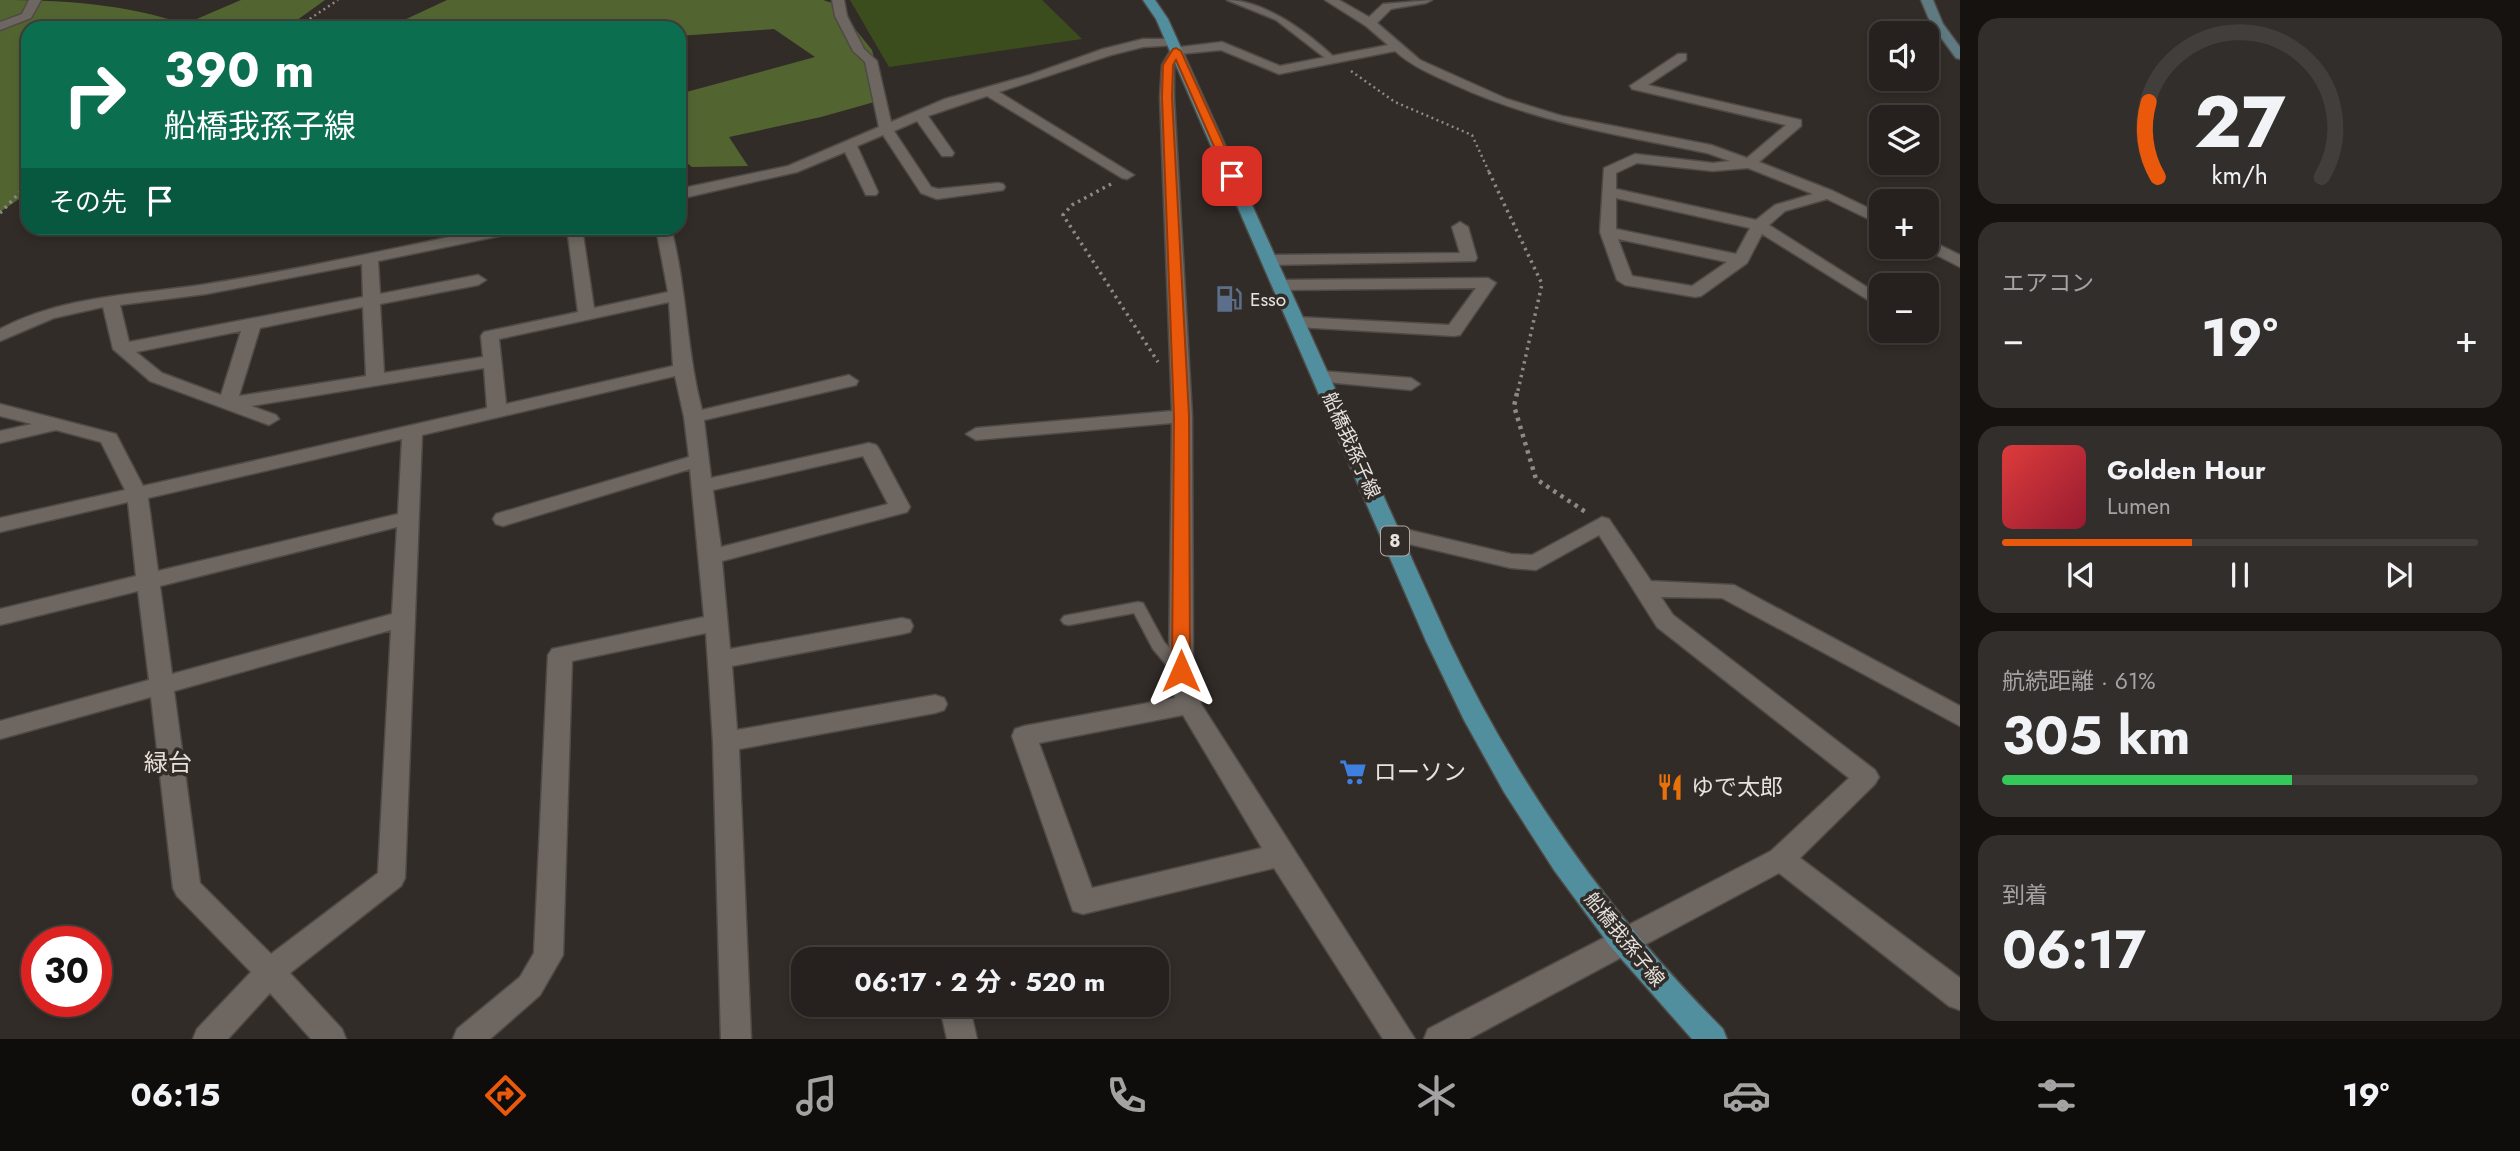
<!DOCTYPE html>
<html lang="ja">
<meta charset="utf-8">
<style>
:root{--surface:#26211e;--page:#322e2b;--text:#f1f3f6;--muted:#a4a3a4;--line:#423e3c;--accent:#ea580c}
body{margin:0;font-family:Jost,"Noto Sans JP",sans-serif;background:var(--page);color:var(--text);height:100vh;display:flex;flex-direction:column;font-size:26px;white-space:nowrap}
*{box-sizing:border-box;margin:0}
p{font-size:23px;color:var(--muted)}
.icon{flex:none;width:38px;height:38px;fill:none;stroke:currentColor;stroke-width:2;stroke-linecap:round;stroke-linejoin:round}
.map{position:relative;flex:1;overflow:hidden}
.panel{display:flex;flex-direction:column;gap:18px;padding:18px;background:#151210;width:560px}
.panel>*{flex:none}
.guide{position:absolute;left:21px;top:21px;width:665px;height:214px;border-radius:21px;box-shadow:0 4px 10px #0003,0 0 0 2px var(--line);background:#0b6e4f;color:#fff;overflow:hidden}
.fabs{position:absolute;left:1869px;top:21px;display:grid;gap:14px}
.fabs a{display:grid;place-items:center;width:70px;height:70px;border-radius:14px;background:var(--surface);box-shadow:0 4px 10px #0003,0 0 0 2px var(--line);font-size:35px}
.speed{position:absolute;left:21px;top:926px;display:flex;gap:14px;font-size:35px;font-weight:700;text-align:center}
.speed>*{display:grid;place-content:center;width:91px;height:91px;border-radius:50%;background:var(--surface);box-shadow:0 4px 10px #0003,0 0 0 2px var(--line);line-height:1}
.speed .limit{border:10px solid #d22;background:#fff;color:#111}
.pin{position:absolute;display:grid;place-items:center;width:60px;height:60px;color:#fff;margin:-30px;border-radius:14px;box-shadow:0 4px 10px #0006}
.me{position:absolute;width:77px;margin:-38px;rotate:0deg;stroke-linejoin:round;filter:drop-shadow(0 0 5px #0008)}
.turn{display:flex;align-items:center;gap:24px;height:147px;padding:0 28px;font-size:32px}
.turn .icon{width:91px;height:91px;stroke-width:2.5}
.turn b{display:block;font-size:49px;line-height:60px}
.then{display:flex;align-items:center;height:66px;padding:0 28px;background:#0003;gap:14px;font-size:26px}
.big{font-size:52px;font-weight:700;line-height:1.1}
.panel .widget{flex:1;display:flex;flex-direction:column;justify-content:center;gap:10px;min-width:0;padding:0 24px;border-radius:21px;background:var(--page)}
.panel .dial{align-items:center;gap:0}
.dial svg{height:182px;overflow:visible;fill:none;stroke:var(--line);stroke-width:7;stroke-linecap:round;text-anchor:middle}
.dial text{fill:var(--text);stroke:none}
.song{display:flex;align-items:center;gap:21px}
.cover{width:84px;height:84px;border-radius:10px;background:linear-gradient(135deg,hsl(0 70% 55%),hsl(350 70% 35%))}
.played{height:7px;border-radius:4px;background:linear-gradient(90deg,var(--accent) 40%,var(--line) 40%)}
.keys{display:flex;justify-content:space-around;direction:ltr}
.heat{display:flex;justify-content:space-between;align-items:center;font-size:38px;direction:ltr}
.charge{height:10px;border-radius:5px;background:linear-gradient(90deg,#34c759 61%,var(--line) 0)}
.trip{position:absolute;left:791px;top:947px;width:378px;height:70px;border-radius:21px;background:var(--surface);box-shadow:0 4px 10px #0003,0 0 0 2px var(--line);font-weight:700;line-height:70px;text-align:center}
.tab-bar{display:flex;height:112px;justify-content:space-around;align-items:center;background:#0f0d0c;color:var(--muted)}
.tab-bar .icon{width:49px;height:49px}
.tab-bar .selected{color:var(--accent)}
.tab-bar b{font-size:32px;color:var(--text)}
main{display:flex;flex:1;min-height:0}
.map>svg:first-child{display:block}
.green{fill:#3c4d1d}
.forest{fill:#526531}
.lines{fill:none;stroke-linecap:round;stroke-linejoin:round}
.lane-casing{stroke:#4f4a46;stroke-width:3}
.street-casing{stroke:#4f4a46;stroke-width:3}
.secondary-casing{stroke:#4f4a46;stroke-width:3}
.primary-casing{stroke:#4f4a46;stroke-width:3}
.path-far2{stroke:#8e8986;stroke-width:2.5;stroke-dasharray:2 3.5;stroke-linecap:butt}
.path-far1{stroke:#8e8986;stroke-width:3.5;stroke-dasharray:2.5 4.5;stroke-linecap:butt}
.path{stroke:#8e8986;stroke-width:4.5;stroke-dasharray:3.5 5;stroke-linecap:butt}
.lane{fill:#6d6661;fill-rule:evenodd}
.street{fill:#6d6661;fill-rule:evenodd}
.secondary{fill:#5f7a80;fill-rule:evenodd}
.primary{fill:#518f9f;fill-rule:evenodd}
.route{fill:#ea580c;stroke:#983908;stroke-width:2}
.labels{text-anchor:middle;stroke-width:7;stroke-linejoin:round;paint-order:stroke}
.shield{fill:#322c28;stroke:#b0aba8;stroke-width:2}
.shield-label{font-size:18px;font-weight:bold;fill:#e6e2df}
.poi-label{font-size:19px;fill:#e6e2df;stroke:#322c28;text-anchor:start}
.street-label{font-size:19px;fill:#e6e2df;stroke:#322c28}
.near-poi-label{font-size:23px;fill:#e6e2df;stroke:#322c28;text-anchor:start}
.near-neighbourhood-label{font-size:24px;fill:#e8e0da;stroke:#322c28}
</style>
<main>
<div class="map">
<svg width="1960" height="1039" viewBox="0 0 1960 1039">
<rect width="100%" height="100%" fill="#322c28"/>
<!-- green -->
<path class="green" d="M850 0H1042L1082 39 889 67Z"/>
<!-- forest -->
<path class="forest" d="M0 0C65 0 123 4 185 24L241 0H325L286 28H28V193L0 212Z
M447 0H823L835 4 872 50 885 99 821 117 729 137 748 166 692 167 679 157V94L815 57 774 29 679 36V28H387Z"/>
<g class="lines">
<defs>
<path id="lane" d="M1227 0C1265 0 1310 34 1336 59L1329 61 1276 20Z
M1138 602 1143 603 1164 642 1186 666 1188 670 1186 674H1174L1153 649 1134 613 1069 625 1064 624 1061 620 1064 616 1069 615Z"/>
<path id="street" d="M29 0H41L31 18 0 30V22L22 14Z
M832 0H844L847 16 864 49 877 61 891 122 945 99 1030 75 1103 49 1143 39H1176V45L1143 47 1111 55 999 92 1134 175 1127 179 1122 178 987 96 928 116 954 153 952 156H942L917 121 894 131 931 187 938 189 998 183 1003 184 1005 187 1003 190 937 199 921 193 883 135 857 146 878 192 876 195H866L845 152 797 172 679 199V189L788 166 879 127 865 62 853 51 835 16Z
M1325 0H1339L1369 17 1383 4 1432 0 1426 3 1391 9 1377 23 1420 60 1507 99 1562 116 1711 145 1747 158 1786 125 1632 89 1630 86 1678 54H1686V60L1648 85 1801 120V126L1759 162 1833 191 1881 214V225L1827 199 1785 211 1769 225 1881 296V308L1762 234 1747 263 1701 296 1695 297 1625 285 1617 280 1600 232 1604 168 1635 154 1713 163 1730 161 1707 153C1619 135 1538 123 1455 85 1433 75 1413 67 1395 51L1279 74 1221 50 1180 54 1174 65V97L1192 416 1193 671 1201 704 1415 1039H1383L1274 868 1083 914 1073 911 1012 736 1015 729 1024 726 1175 698 1169 671 1172 423 976 440 966 434 976 428 1172 411 1160 97 1162 65 1172 48 1222 42 1280 66 1388 45 1366 26ZM1637 163 1713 171 1748 168 1813 194 1775 205 1756 220 1616 189V173ZM1616 198 1750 228 1736 254 1616 229ZM1618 239 1727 262 1692 286 1632 276ZM1183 715 1262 848 1092 888 1039 743Z
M1460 222 1468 227 1477 258 1475 261 1270 265 1262 260 1270 255 1460 253 1452 227Z
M494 228H522L514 233 378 261 380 294 478 275 486 280 478 285 380 304 384 373 483 357 481 336 484 332 578 312 567 228H582L594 308 668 292 656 228H671C687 288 686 350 702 410L849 375 858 381 856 385 704 420 711 478 869 443 876 445 879 449 910 507 907 512 722 561 730 649 902 618 910 620 913 626 910 632 902 634 732 666 737 730 935 695 944 698 947 704 944 710 935 713 739 749 751 1039H721L713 742 706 633 572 661 563 955 540 995 490 1039H453L457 1029 520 977 534 953 548 655 552 649 704 617 690 469 503 526 496 524 493 519 496 514 689 457 684 417 675 376 422 435 405 878 401 886 290 973 342 1029 346 1039H311L270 993 228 1039H193L197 1029 251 972 177 896 173 888 151 697 0 739V721L149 680 138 591 0 625V609L136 576 128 502 0 532V518L125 490 101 442 56 430 0 443V431L32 424 0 416V404L116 434 143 486 487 408 484 368 251 406 276 415 279 419 269 425 150 381 113 349 103 307 54 318 0 341V329C64 295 136 295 207 284 303 269 398 247 494 228ZM362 264 363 297 129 342 120 305 206 294ZM669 302 673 366 506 404 499 339ZM363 307 366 376 239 396 260 328ZM241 331 221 395 162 373 136 352ZM402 439 398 514 158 571 148 498ZM863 456 888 504 721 547 713 490ZM397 527 392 614 172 674 160 586ZM391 630 378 873 271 954 200 883 174 691Z
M1927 239 1960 255V267L1921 247H1927Z
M1488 278 1496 283 1460 335 1454 336 1297 327 1288 322 1297 317 1449 325 1476 288 1281 290 1273 285 1281 280Z
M1321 371 1411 378 1420 384 1411 390 1315 381 1312 377Z
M1602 517 1609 519 1651 581 1734 585 1960 706V726L1722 598 1661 597 1673 615 1875 770 1879 777 1875 784 1800 858 1960 978V1010L1949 1006 1779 873 1469 1039H1424L1428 1029 1771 851 1849 778 1657 627 1599 535 1536 570 1511 568 1392 540 1384 538 1381 533 1384 528 1392 526 1511 554 1532 555Z
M939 1004H969L977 1039H947Z"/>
<path id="secondary" d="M1921 0H1933L1943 24 1960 47V59L1956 58 1931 24Z"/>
<path id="primary" d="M1143 0H1155L1168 19 1449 641C1518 786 1610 915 1723 1029L1727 1039H1692L1610 946 1554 870 1504 792 1464 720 1426 641 1156 19Z"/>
</defs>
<!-- lane casing -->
<use href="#lane" class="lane-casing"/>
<!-- street casing -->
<use href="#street" class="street-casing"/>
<!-- secondary casing -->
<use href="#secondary" class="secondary-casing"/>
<!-- primary casing -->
<use href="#primary" class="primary-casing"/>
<!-- path-far2 -->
<path class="path-far2" d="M296 28 338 0
M1351 71 1395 102 1472 135 1490 174"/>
<!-- path-far1 -->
<path class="path-far1" d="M1489 172 1542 284 1517 395
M1111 184 1072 205 1063 215 1158 362
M0 213 28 184"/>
<!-- path -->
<path class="path" d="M1517 393 1514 406 1536 479 1587 513"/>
<!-- lane -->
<use href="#lane" class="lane"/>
<!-- street -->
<use href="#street" class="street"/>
<!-- secondary -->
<use href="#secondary" class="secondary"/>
<!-- primary -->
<use href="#primary" class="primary"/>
</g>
<!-- route -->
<path class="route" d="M1176 48 1181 51 1238 176 1232 180 1227 176 1176 60 1173 65 1172 97 1189 416 1190 671 1187 676H1175L1172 671 1174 416 1162 97 1163 65 1173 49Z"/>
<!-- icons -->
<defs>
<symbol id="fuel-bare" viewBox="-9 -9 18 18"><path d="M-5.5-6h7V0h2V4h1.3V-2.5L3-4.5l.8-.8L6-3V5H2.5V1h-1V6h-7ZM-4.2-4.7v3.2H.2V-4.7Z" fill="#5c6f8a" stroke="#322c28" stroke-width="2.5" paint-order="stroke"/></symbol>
<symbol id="supermarket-bare" viewBox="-9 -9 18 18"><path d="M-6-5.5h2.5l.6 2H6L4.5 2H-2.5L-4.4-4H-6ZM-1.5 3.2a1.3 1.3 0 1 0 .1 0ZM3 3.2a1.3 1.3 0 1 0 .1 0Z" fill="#3f7fe0" stroke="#322c28" stroke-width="2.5" paint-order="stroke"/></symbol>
<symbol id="restaurant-bare" viewBox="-9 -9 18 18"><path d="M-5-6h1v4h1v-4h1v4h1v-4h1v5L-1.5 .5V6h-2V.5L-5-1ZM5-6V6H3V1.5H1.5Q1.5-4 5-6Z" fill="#e8710a" stroke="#322c28" stroke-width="2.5" paint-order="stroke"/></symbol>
</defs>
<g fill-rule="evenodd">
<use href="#fuel-bare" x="1210" y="280" width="38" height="38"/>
<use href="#supermarket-bare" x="1334" y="753" width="38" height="38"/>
<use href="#restaurant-bare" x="1651" y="768" width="38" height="38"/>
</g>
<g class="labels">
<!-- shield labels -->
<rect class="shield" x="1381" y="526.5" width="28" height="29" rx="5"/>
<g class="shield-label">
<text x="1395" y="547">8</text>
</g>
<!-- poi labels -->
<g class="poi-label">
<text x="1250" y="306">Esso</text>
</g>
<!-- street labels -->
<g class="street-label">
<text transform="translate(1352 445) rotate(66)" y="7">船橋我孫子線</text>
<text transform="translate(1625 939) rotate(51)" y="7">船橋我孫子線</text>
</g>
<!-- near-poi labels -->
<g class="near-poi-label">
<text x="1374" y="780">ローソン</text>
<text x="1691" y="795">ゆで太郎</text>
</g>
<!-- near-neighbourhood labels -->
<g class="near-neighbourhood-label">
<text x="168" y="771">緑台</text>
</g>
</g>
</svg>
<div class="fabs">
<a><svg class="icon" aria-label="sound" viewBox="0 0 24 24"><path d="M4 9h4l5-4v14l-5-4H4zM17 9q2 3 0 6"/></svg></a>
<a><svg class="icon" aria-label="layers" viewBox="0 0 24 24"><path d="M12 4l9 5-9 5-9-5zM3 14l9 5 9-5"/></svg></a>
<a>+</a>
<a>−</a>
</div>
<div class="speed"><div class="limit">30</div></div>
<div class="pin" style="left:1232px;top:176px;background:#d93025"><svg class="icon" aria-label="arrive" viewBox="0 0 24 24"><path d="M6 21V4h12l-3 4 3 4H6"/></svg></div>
<svg class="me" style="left:1181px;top:671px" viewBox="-20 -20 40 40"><path d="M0-17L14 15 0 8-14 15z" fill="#ea580c" stroke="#fff" stroke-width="4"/></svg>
<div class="trip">06:17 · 2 分 · 520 m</div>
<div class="guide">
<div class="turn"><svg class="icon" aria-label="right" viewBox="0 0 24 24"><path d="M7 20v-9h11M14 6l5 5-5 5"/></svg><div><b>390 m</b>船橋我孫子線</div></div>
<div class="then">その先<svg class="icon" aria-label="arrive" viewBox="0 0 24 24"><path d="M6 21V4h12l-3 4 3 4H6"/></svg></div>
</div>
</div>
<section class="panel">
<div class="widget dial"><svg viewBox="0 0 100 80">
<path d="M14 69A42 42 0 1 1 86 69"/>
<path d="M14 69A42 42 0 0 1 10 36" stroke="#ea580c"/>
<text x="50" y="56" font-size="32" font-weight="700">27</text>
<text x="50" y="72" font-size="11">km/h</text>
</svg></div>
<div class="widget"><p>エアコン</p>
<div class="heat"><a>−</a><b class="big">19°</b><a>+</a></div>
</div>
<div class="widget">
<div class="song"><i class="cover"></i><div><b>Golden Hour</b><p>Lumen</p></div></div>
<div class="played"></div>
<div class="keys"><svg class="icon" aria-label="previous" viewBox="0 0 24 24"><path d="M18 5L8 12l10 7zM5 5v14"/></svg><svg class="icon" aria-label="pause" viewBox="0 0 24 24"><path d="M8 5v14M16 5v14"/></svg><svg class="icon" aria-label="next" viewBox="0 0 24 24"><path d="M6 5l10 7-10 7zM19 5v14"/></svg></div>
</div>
<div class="widget"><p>航続距離 · 61%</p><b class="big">305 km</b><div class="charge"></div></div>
<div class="widget"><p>到着</p><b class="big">06:17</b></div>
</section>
</main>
<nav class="tab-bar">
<b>06:15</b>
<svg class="icon selected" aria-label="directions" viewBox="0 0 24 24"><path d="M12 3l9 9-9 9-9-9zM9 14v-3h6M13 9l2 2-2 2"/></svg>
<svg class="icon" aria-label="music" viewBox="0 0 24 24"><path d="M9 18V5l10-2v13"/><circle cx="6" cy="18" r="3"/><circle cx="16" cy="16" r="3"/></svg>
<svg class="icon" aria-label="phone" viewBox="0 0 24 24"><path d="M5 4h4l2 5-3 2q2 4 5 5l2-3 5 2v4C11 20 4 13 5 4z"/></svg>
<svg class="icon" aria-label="climate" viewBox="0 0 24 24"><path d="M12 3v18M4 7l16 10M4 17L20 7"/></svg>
<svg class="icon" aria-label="car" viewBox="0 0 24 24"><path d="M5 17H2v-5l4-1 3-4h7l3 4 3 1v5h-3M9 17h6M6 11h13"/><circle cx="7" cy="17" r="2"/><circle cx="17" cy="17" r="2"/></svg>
<svg class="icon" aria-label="filters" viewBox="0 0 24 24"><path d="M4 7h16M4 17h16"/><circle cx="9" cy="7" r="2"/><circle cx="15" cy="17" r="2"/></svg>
<b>19°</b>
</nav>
